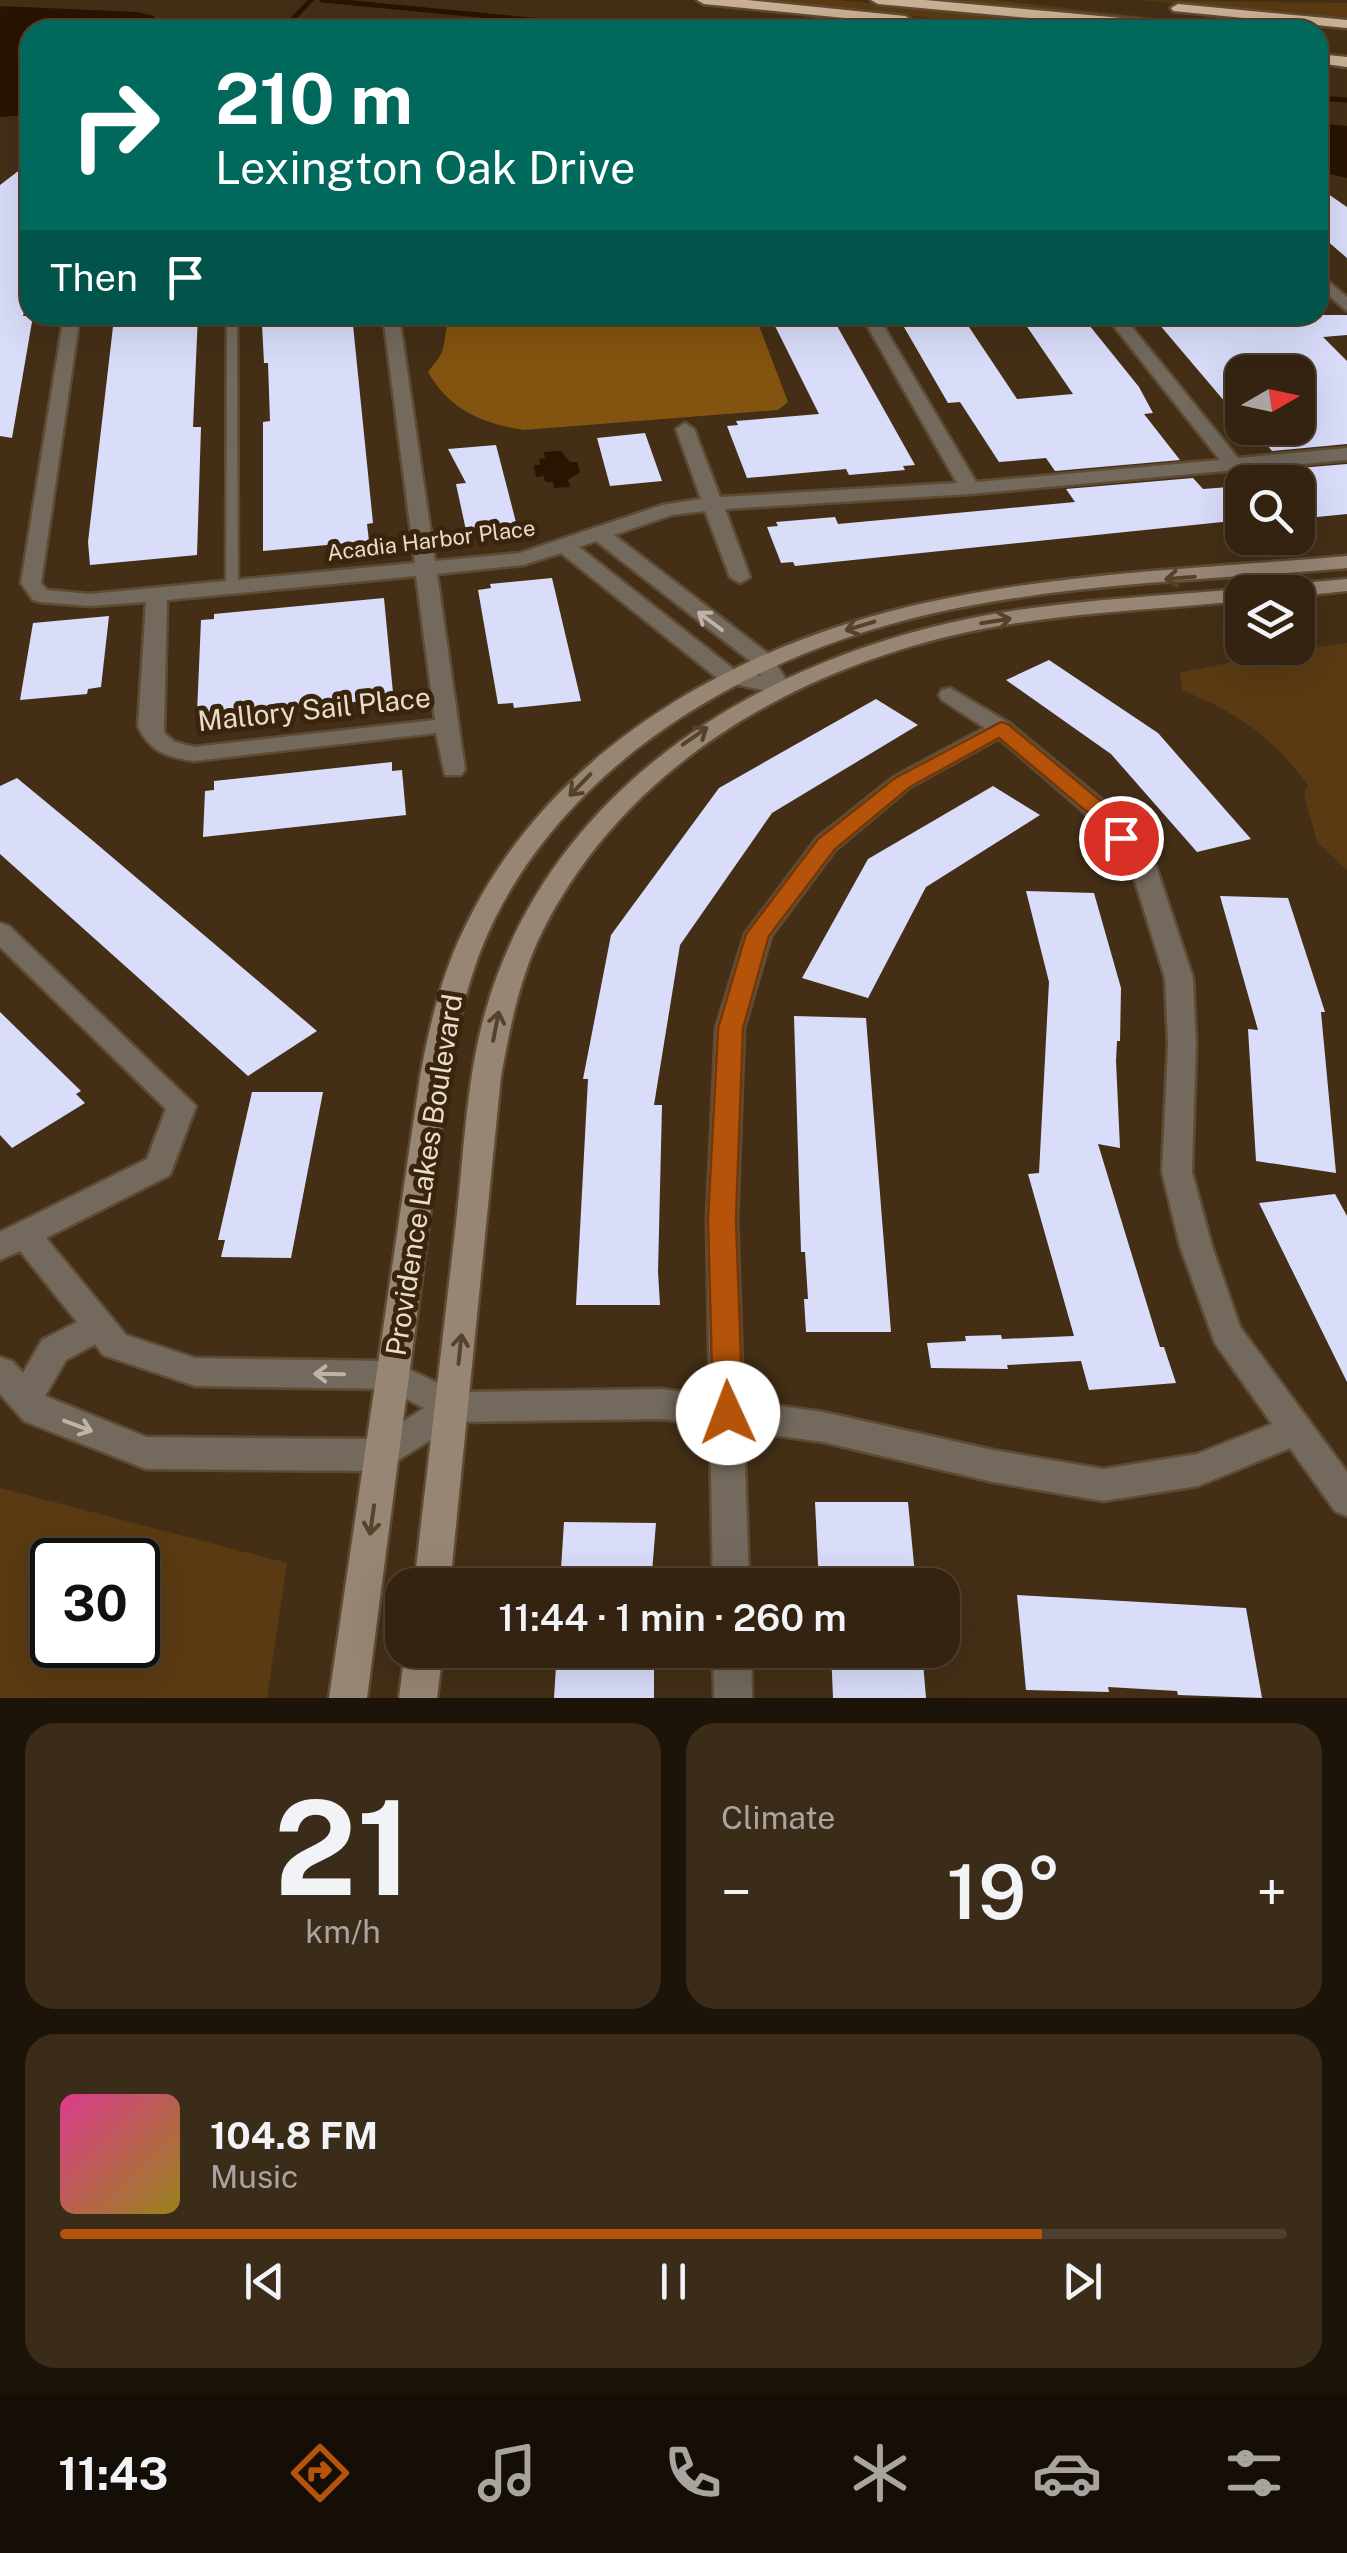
<!DOCTYPE html>
<meta charset="utf-8">
<style>
:root{--surface:#332310;--page:#3b2b19;--text:#f1f3f6;--muted:#a9a49f;--line:#4e4030;--accent:#b45309}
body{margin:0;font-family:"Public Sans",sans-serif;background:var(--page);color:var(--text);height:100vh;display:flex;flex-direction:column;font-size:38px;white-space:nowrap}
*{box-sizing:border-box;margin:0}
p{font-size:32px;color:var(--muted)}
.icon{flex:none;width:55px;height:55px;fill:none;stroke:currentColor;stroke-width:2;stroke-linecap:round;stroke-linejoin:round}
.map{position:relative;height:1698px;overflow:hidden}
.drawer{display:flex;flex-direction:column;gap:25px;padding:25px;background:#1c1309;flex:1}
.drawer>*{flex:none}
.guide{position:absolute;left:20px;top:20px;width:1308px;height:305px;border-radius:30px;box-shadow:0 10px 40px #0002,0 0 0 2px var(--line);background:#00695c;color:#fff;overflow:hidden}
.needle{width:65px;rotate:81deg}
.buttons{position:absolute;left:1225px;top:355px;display:grid;gap:20px}
.buttons a{display:grid;place-items:center;width:90px;height:90px;border-radius:20px;background:var(--surface);box-shadow:0 10px 40px #0002,0 0 0 2px var(--line);font-size:50px}
.speed{position:absolute;left:30px;top:1538px;display:flex;gap:20px;font-size:50px;font-weight:700;text-align:center}
.speed>*{display:grid;place-content:center;width:130px;height:130px;border-radius:50%;background:var(--surface);box-shadow:0 10px 40px #0002,0 0 0 2px var(--line);line-height:1}
.speed .limit{border:5px solid #111;border-radius:15px;background:#fff;color:#111}
.pin{position:absolute;display:grid;place-items:center;width:85px;height:85px;color:#fff;margin:-42px;border:5px solid #fff;border-radius:50%;box-shadow:0 2px 10px #0007}
.me{position:absolute;width:110px;margin:-55px;rotate:358deg;stroke-linejoin:round;filter:drop-shadow(0 0 8px #0008)}
.turn{display:flex;align-items:center;gap:35px;height:210px;padding:0 30px;font-size:45px}
.turn .icon{width:130px;height:130px;stroke-width:2.5}
.turn b{display:block;font-size:70px;line-height:85px}
.then{display:flex;align-items:center;height:95px;padding:0 30px;background:#0003;gap:20px;font-size:38px}
.big{font-size:75px;font-weight:600;line-height:1.1}
.drawer .tile{flex:1;display:flex;flex-direction:column;justify-content:center;gap:15px;min-width:0;padding:0 35px;border-radius:30px;background:var(--page)}
.drawer .dial{align-items:center;gap:0}
.dial b{font-size:130px;line-height:1}
.song{display:flex;align-items:center;gap:30px}
.cover{width:120px;height:120px;border-radius:15px;background:linear-gradient(135deg,hsl(330 70% 55%),hsl(50 70% 35%))}
.played{height:10px;border-radius:5px;background:linear-gradient(90deg,var(--accent) 80%,var(--line) 80%)}
.keys{display:flex;justify-content:space-around;direction:ltr}
.heat{display:flex;justify-content:space-between;align-items:center;font-size:55px;direction:ltr}
.drawer .tiles{flex:1;display:grid;gap:25px;grid-template-columns:1fr 1fr}
.tile:last-child{grid-column:span 2}
.trip{position:absolute;left:385px;top:1568px;width:575px;height:100px;border-radius:30px;background:var(--surface);box-shadow:0 10px 40px #0002,0 0 0 2px var(--line);font-weight:600;line-height:100px;text-align:center}
.tab-bar{display:flex;height:160px;justify-content:space-around;align-items:center;background:#140e06;color:var(--muted)}
.tab-bar .icon{width:70px;height:70px}
.tab-bar .active{color:var(--accent)}
.tab-bar b{font-size:45px;color:var(--text)}
.map>svg:first-child{display:block}
.green{fill:#5a3a12;fill-rule:evenodd}
.forest{fill:#835410}
.water{fill:#281400}
.lines{fill:none;stroke-linecap:round;stroke-linejoin:round}
.stream{stroke:#281400;stroke-width:5}
.building{fill:#d9ddfa}
.lane-casing{stroke:#5e4b33;stroke-width:5}
.street-casing{stroke:#5e4b33;stroke-width:5}
.secondary-casing{stroke:#5e4b33;stroke-width:5}
.highway-casing{stroke:#5e4b33;stroke-width:5}
.lane{fill:#73695d;fill-rule:evenodd}
.street{fill:#73695d;fill-rule:evenodd}
.secondary{fill:#978674;fill-rule:evenodd}
.highway{fill:#cbb195;fill-rule:evenodd}
.oneway{stroke:#55422a}
.oneway2{stroke:#c0b3a6}
.route{fill:#b45309;stroke:#753606;stroke-width:2.5}
.labels{text-anchor:middle;stroke-width:10;stroke-linejoin:round;paint-order:stroke}
.far-street-label{font-size:22px;fill:#e9dbcd;stroke:#39250b}
.street-label{font-size:28px;fill:#e9dbcd;stroke:#39250b}
</style>
<div class="map">
<svg width="1347" height="1698" viewBox="0 0 1347 1698">
<rect width="100%" height="100%" fill="#442f16"/>
<!-- green -->
<path class="green" d="M752 0H837L1161 30H1055Z
M911 0H993L1254 29 1243 30Z
M1140 0 1347 3V19Z
M1347 643V870L1317 842 1304 794 1308 785C1270 735 1239 714 1182 690L1180 673 1279 652Z
M0 1488 287 1563 267 1698H0ZM138 1560V1645H52V1560Z"/>
<!-- forest -->
<path class="forest" d="M755 315 788 402 778 410 524 430C481 423 450 410 428 372 433 365 440 358 443 349 448 330 441 322 464 316Z"/>
<!-- water -->
<path class="water" d="M0 6 137 12 154 16 159 30H30V115L0 117Z
M1318 123 1347 126V178L1318 171Z
M561 451 570 462H577L580 472 568 480 570 487 554 488 553 482H545L544 476 536 477 534 465H540L539 459 545 458 544 452Z"/>
<g class="lines">
<!-- stream -->
<path class="stream" d="M322 0 637 30
M290 22 311 0
M1318 98 1347 100"/>
</g>
<!-- building -->
<path class="building" d="M30 162V289L23 316H33L12 438 0 436V185Z
M1318 187 1347 207V258L1318 233Z
M153 315H198L193 427H201L197 555 90 565 88 542 114 318Z
M269 315H352L373 523 367 524 369 541 263 551V422L270 421 268 363H264L262 324 269 323Z
M897 315H961L1017 399 1073 394 1019 315H1081L1139 387 1153 413 1144 414 1180 460 1055 471 1046 458 999 462 960 402 948 403Z
M1177 315H1347V335L1323 337 1347 361V444L1272 451 1253 428H1298V372H1242V422L1153 317Z
M825 322 836 324 915 465 903 466 905 470 849 475 846 469 747 478 727 426 738 425 736 421 819 414 775 326Z
M645 433 662 481 610 486 597 438Z
M496 445 518 530 467 535 456 484 466 483 448 449Z
M1347 464V514L1307 518 1298 506V482L1287 469Z
M1193 478 1203 489 1242 486V520L795 566 793 562 781 563 767 527 778 526 776 522 835 517 838 524 1075 502 1066 489Z
M552 578 581 701 514 708 513 703 498 704 478 590 491 588 490 584Z
M384 598 393 693 380 694V699L278 711 211 717 212 712 197 713 201 620 214 619V614Z
M109 616 101 687 88 689 87 694 20 700 33 623Z
M1049 660 1158 733 1251 839 1197 852 1111 754 1006 680Z
M876 699 918 725 772 813 680 945 654 1105H662L658 1272 660 1305H576L588 1079H583L611 935 719 788Z
M392 762V771L402 770 406 815 203 837 205 791 214 790V781Z
M17 778 92 840 317 1031 248 1076 0 854V786Z
M993 786 1040 815 926 887 868 998 802 978 868 859Z
M1026 891 1094 893 1121 988 1120 1041H1117L1116 1061 1120 1148 1098 1144 1160 1347H1164L1176 1383 1089 1390 1081 1361 1007 1365 1008 1369 931 1368 927 1343 966 1341 965 1336 1001 1335 1002 1339 1074 1336 1028 1174 1039 1173 1049 982Z
M1220 896 1288 898 1325 1012H1321L1336 1173 1256 1161 1248 1029 1258 1030Z
M0 1012 81 1091 76 1094 85 1103 12 1148 0 1135Z
M794 1016 866 1018 891 1332H806L804 1299H808L805 1252H801Z
M252 1092H323L291 1258 221 1257 225 1240H218Z
M1335 1194 1347 1216V1382L1259 1203Z
M815 1502H908L916 1585H819Z
M564 1522 656 1523 651 1585H560Z
M1017 1595 1246 1608 1262 1698 1178 1695 1177 1691 1108 1687 1109 1692 1026 1690Z
M557 1650H650L649 1662H654V1698H554Z
M831 1650H922L926 1698H833Z"/>
<g class="lines">
<defs>
<path id="lane" d="M227 315H237L238 587 232 591 226 587Z"/>
<path id="street" d="M1318 273 1347 297V311L1318 286Z
M64 315H80L41 583 47 590 89 594 415 563 383 315H399L435 561 520 553 662 505 701 499 676 429 685 423 694 429 720 497 957 483 861 315H877L976 482 1220 460 1105 315H1122L1238 458 1347 448V460L970 494 725 509 750 577 740 583 730 577 705 511 672 515 614 535 770 655 791 687 780 694 721 681 561 553 523 565 437 574 465 770 461 775H445L436 733 194 761C168 757 149 752 138 726L146 602 89 606 40 602 33 600 21 583ZM596 541 754 664 761 676 736 671 579 547ZM416 576 435 720 194 747 175 742 164 733 167 600Z
M950 688 1009 723 1108 805 1156 866 1193 978 1196 1044 1192 1172 1212 1246 1240 1327 1347 1472V1516L1335 1511 1290 1448 1198 1486 1103 1501 993 1482 823 1442 744 1431 749 1585H713L710 1426 662 1419 459 1422 381 1471 146 1469 24 1421 0 1394V1357L12 1361 23 1373 42 1340 77 1322 20 1251 0 1260V1232L147 1159 166 1109 0 947V923L9 926 196 1106 170 1175 46 1238 126 1335 195 1358 391 1361 457 1392 662 1389 710 1396 707 1219 716 1028 745 934 817 838 894 777 985 728 942 700 939 695 942 690ZM999 738 1090 817 1131 868 1165 978 1168 1044 1162 1172 1180 1246 1215 1343 1272 1424 1197 1454 1103 1469 993 1450 823 1412 743 1401 737 1219 744 1028 771 936 835 850 910 787ZM95 1344 103 1355 195 1386 387 1389 424 1408 376 1439 146 1437 45 1396 66 1360Z
M713 1650H751L752 1698H714Z"/>
<path id="secondary" d="M1347 556V568C1210 580 1069 583 934 613 758 653 579 752 495 918 470 968 458 1023 448 1077L367 1698H329L420 1077C430 1022 443 969 469 919 557 742 747 640 934 601 1069 572 1209 568 1347 556Z
M1347 579V591L1298 596V592H1255L1266 586Z
M1242 589 1251 592H1242V601C1149 610 1054 613 963 633 789 672 625 768 543 930 520 975 510 1027 501 1076L450 1585H414C428 1464 442 1344 456 1223 464 1154 466 1081 485 1013 550 782 769 654 993 614 1075 600 1159 596 1242 589Z
M405 1650H443L437 1698H399Z"/>
<path id="highway" d="M697 0H747L905 16 912 20 905 24 704 4Z
M871 0H925L1208 26 1215 30H1160L878 4Z
M1178 4 1347 20V28L1173 11 1171 8Z
M1318 54 1347 57V67L1318 63Z"/>
</defs>
<!-- lane casing -->
<use href="#lane" class="lane-casing"/>
<!-- street casing -->
<use href="#street" class="street-casing"/>
<!-- secondary casing -->
<use href="#secondary" class="secondary-casing"/>
<!-- highway casing -->
<use href="#highway" class="highway-casing"/>
<!-- lane -->
<use href="#lane" class="lane"/>
<!-- street -->
<use href="#street" class="street"/>
<!-- secondary -->
<use href="#secondary" class="secondary"/>
<!-- highway -->
<use href="#highway" class="highway"/>
</g>
<!-- one-way arrows -->
<defs><path id="oneway-shaft" d="M-6 0H5M1.5-3L5.5 0L1.5 3" fill="none" stroke-width="1.6" stroke-linecap="round" stroke-linejoin="round" transform="scale(2.5)"/></defs>
<g class="oneway">
<use href="#oneway-shaft" transform="translate(1180 578) rotate(175)"/>
<use href="#oneway-shaft" transform="translate(996 621) rotate(-9)"/>
<use href="#oneway-shaft" transform="translate(860 626) rotate(163)"/>
<use href="#oneway-shaft" transform="translate(695 736) rotate(-35)"/>
<use href="#oneway-shaft" transform="translate(580 785) rotate(134)"/>
<use href="#oneway-shaft" transform="translate(496 1026) rotate(-79)"/>
<use href="#oneway-shaft" transform="translate(460 1349) rotate(-84)"/>
<use href="#oneway-shaft" transform="translate(372 1520) rotate(98)"/>
</g>
<g class="oneway2">
<use href="#oneway-shaft" transform="translate(710 621) rotate(-143)"/>
<use href="#oneway-shaft" transform="translate(329 1374) rotate(-179)"/>
<use href="#oneway-shaft" transform="translate(78 1426) rotate(21)"/>
</g>
<!-- route -->
<path class="route" d="M1001 722 1008 724 1107 806 1132 838 1129 844H1113L1092 816 999 738 910 787 835 849 769 936 743 1028 736 1219 743 1413 739 1423 728 1427 717 1423 713 1413 708 1219 718 1028 746 934 818 839 895 778Z"/>
<g class="labels">
<!-- far-street labels -->
<g class="far-street-label">
<text transform="translate(431 540) rotate(-7)" y="8">Acadia Harbor Place</text>
</g>
<!-- street labels -->
<g class="street-label">
<text transform="translate(314 709) rotate(-6)" y="10">Mallory Sail Place</text>
<text transform="translate(424 1175) rotate(-81)" y="10">Providence Lakes Boulevard</text>
</g>
</g>
</svg>
<div class="buttons">
<a><svg class="needle" viewBox="-14 -14 28 28"><path d="M0-13l5 13h-10z" fill="#e53935"/><path d="M0 13l5-13h-10z" fill="#a9a49f"/></svg></a>
<a><svg class="icon" aria-label="search" viewBox="0 0 24 24"><circle cx="10" cy="10" r="6"/><path d="M15 15l6 6"/></svg></a>
<a><svg class="icon" aria-label="layers" viewBox="0 0 24 24"><path d="M12 4l9 5-9 5-9-5zM3 14l9 5 9-5"/></svg></a>
</div>
<div class="speed"><div class="limit">30</div></div>
<div class="pin" style="left:1121px;top:838px;background:#d93025"><svg class="icon" aria-label="arrive" viewBox="0 0 24 24"><path d="M6 21V4h12l-3 4 3 4H6"/></svg></div>
<svg class="me" style="left:728px;top:1413px" viewBox="-20 -20 40 40"><circle r="19" fill="#fff"/><path d="M0-13L10 11 0 6-10 11z" fill="#b45309"/></svg>
<div class="trip">11:44 · 1 min · 260 m</div>
<div class="guide">
<div class="turn"><svg class="icon" aria-label="right" viewBox="0 0 24 24"><path d="M7 20v-9h11M14 6l5 5-5 5"/></svg><div><b>210 m</b>Lexington Oak Drive</div></div>
<div class="then">Then<svg class="icon" aria-label="arrive" viewBox="0 0 24 24"><path d="M6 21V4h12l-3 4 3 4H6"/></svg></div>
</div>
</div>
<section class="drawer">
<div class="tiles">
<div class="tile dial"><b>21</b><p>km/h</p></div>
<div class="tile"><p>Climate</p>
<div class="heat"><a>−</a><b class="big">19°</b><a>+</a></div>
</div>
<div class="tile">
<div class="song"><i class="cover"></i><div><b>104.8 FM</b><p>Music</p></div></div>
<div class="played"></div>
<div class="keys"><svg class="icon" aria-label="previous" viewBox="0 0 24 24"><path d="M18 5L8 12l10 7zM5 5v14"/></svg><svg class="icon" aria-label="pause" viewBox="0 0 24 24"><path d="M8 5v14M16 5v14"/></svg><svg class="icon" aria-label="next" viewBox="0 0 24 24"><path d="M6 5l10 7-10 7zM19 5v14"/></svg></div>
</div>
</div>
</section>
<nav class="tab-bar">
<b>11:43</b>
<svg class="icon active" aria-label="directions" viewBox="0 0 24 24"><path d="M12 3l9 9-9 9-9-9zM9 14v-3h6M13 9l2 2-2 2"/></svg>
<svg class="icon" aria-label="music" viewBox="0 0 24 24"><path d="M9 18V5l10-2v13"/><circle cx="6" cy="18" r="3"/><circle cx="16" cy="16" r="3"/></svg>
<svg class="icon" aria-label="phone" viewBox="0 0 24 24"><path d="M5 4h4l2 5-3 2q2 4 5 5l2-3 5 2v4C11 20 4 13 5 4z"/></svg>
<svg class="icon" aria-label="climate" viewBox="0 0 24 24"><path d="M12 3v18M4 7l16 10M4 17L20 7"/></svg>
<svg class="icon" aria-label="car" viewBox="0 0 24 24"><path d="M5 17H2v-5l4-1 3-4h7l3 4 3 1v5h-3M9 17h6M6 11h13"/><circle cx="7" cy="17" r="2"/><circle cx="17" cy="17" r="2"/></svg>
<svg class="icon" aria-label="filters" viewBox="0 0 24 24"><path d="M4 7h16M4 17h16"/><circle cx="9" cy="7" r="2"/><circle cx="15" cy="17" r="2"/></svg>
</nav>
